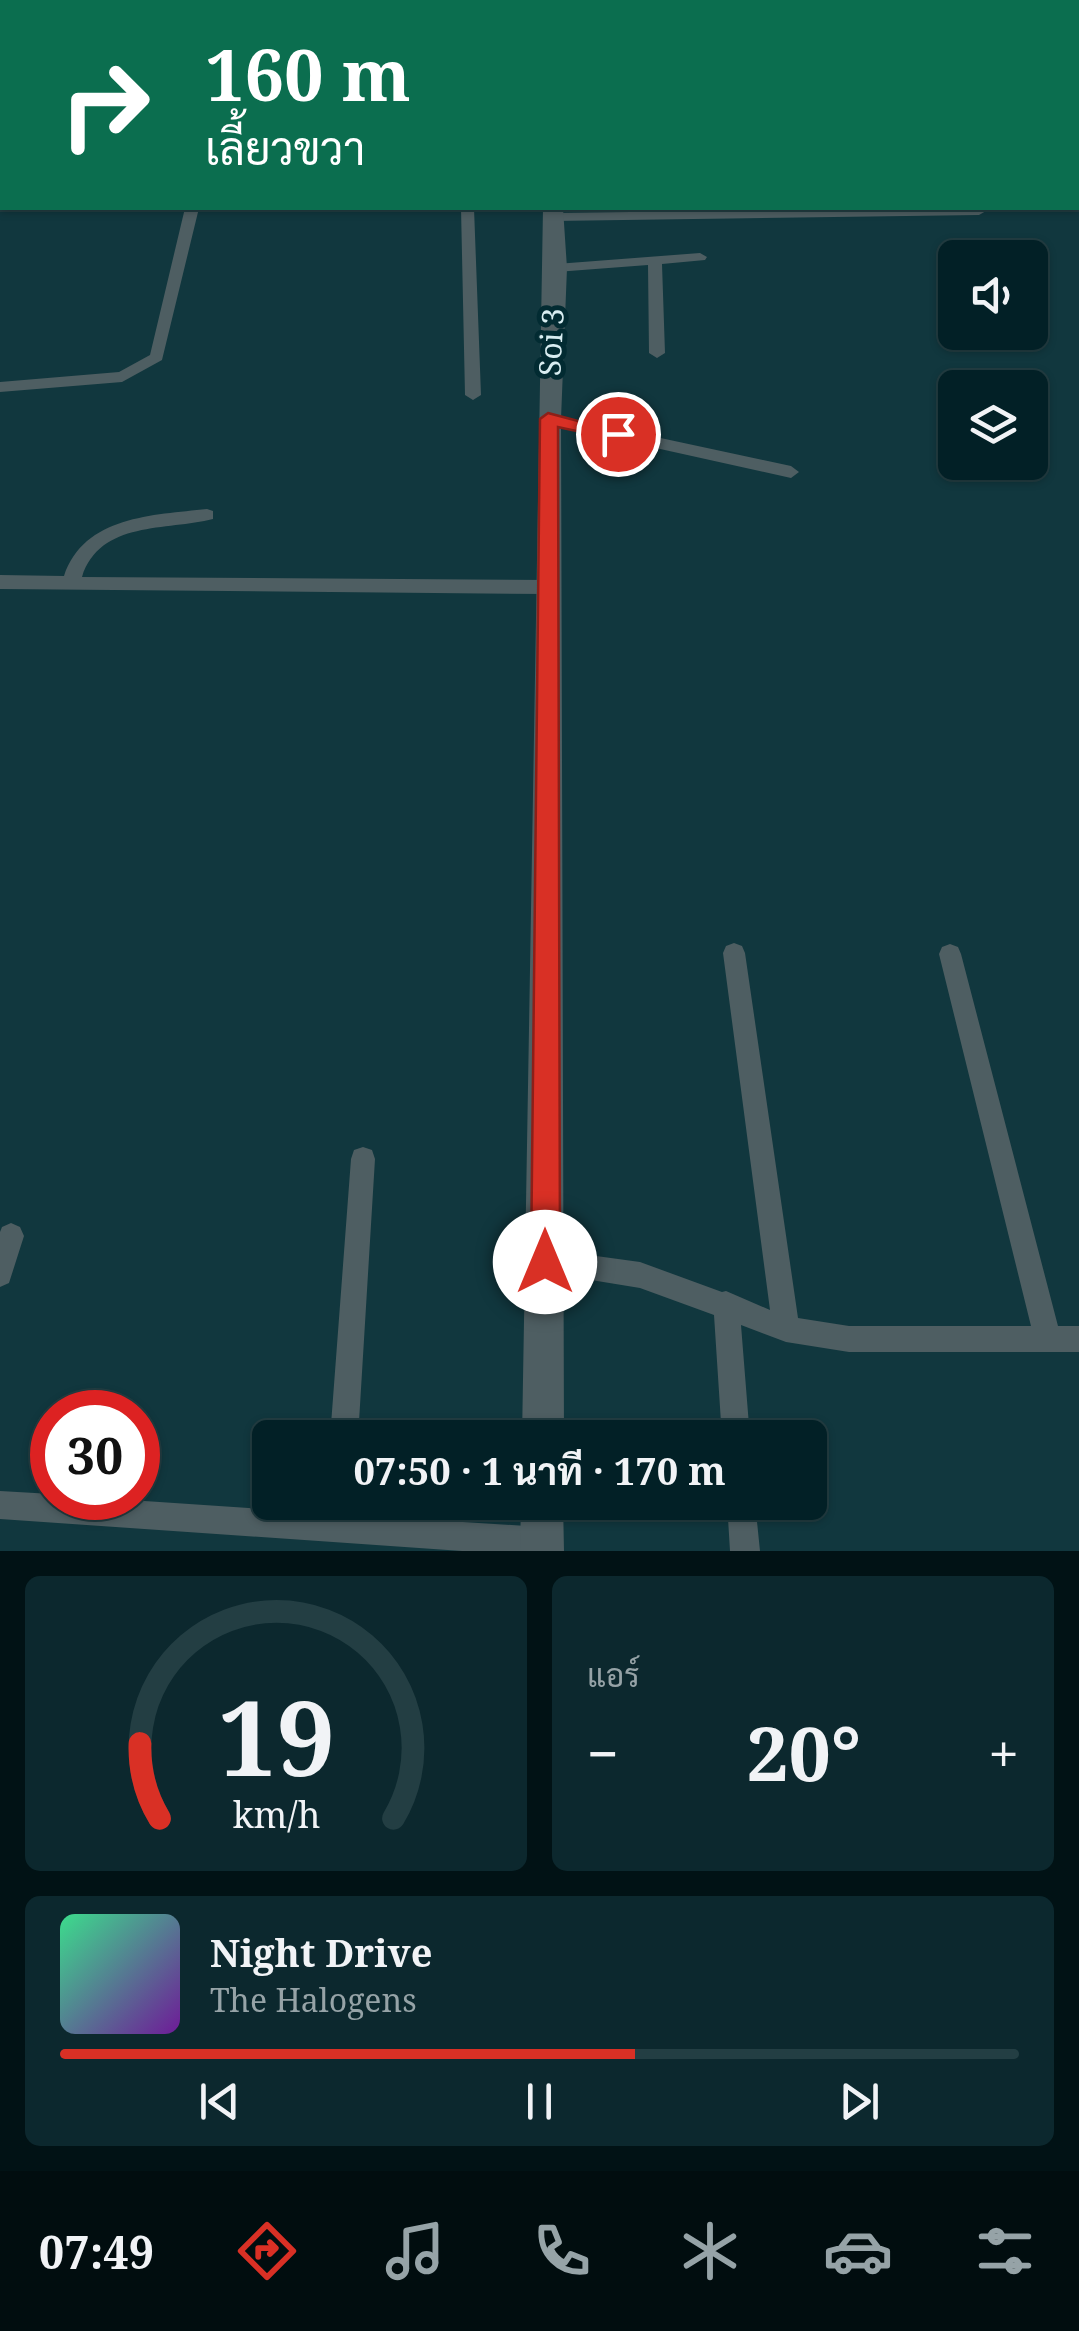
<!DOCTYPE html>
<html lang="th">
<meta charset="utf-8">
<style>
:root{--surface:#022026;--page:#0c282e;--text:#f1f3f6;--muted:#96a3a7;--line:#233e43;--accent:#d93025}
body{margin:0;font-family:"Noto Serif",Sarabun,serif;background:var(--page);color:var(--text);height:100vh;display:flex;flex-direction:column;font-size:38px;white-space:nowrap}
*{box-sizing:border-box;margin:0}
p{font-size:32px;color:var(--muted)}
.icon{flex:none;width:55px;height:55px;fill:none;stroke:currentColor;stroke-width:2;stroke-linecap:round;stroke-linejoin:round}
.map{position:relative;height:1551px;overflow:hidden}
.side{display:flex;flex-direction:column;gap:25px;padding:25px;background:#011215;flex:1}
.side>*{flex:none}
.banner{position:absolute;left:0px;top:0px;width:1080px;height:210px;box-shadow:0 2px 8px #0004,0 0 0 2px var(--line);background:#0b6e4f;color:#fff;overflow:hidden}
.controls{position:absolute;left:938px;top:240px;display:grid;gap:20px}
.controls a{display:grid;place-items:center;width:110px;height:110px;border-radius:15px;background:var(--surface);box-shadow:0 2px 8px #0004,0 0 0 2px var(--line);font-size:50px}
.speed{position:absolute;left:30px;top:1390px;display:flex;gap:20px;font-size:50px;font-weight:700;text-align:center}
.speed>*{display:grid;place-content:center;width:130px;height:130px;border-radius:50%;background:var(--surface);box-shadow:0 2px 8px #0004,0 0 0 2px var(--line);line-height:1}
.speed .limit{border:15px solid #d22;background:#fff;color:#111}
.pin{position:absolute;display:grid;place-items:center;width:85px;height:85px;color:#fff;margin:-42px;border:5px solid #fff;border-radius:50%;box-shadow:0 2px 10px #0007}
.me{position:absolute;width:110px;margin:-55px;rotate:0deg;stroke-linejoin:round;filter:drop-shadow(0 0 8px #0008)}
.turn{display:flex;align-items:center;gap:35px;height:210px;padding:0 40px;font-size:45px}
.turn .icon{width:130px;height:130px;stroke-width:2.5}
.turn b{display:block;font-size:70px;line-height:85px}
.big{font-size:75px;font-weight:700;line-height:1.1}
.side .card{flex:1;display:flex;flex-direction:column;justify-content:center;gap:15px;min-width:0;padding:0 35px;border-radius:15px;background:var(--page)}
.side .dial{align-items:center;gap:0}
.dial svg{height:260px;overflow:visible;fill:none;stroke:var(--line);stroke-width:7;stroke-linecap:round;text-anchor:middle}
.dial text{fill:var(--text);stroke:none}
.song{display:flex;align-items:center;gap:30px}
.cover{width:120px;height:120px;border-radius:15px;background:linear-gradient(135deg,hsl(150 70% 55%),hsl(280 70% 35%))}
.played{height:10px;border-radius:5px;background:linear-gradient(90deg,var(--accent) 60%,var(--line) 60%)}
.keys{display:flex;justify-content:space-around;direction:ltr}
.heat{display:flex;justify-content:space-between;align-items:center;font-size:55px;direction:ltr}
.side .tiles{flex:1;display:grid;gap:25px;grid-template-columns:1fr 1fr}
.card:last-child{grid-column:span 2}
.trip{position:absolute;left:252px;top:1420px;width:575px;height:100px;border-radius:15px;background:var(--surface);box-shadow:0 2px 8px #0004,0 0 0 2px var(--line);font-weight:700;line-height:100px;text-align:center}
.menu{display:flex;height:160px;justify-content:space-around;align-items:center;background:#010d0f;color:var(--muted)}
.menu .icon{width:70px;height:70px}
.menu .on{color:var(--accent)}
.menu b{font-size:45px;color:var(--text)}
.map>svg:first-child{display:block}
.built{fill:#11373e;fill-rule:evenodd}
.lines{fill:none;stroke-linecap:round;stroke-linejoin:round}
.lane{fill:#4e5e62;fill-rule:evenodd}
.street{fill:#4e5e62;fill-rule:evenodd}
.route{fill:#d93025;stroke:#8d1f18;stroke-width:2.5}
.labels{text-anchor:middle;stroke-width:10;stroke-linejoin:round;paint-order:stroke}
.street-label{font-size:30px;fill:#d8edf1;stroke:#022b32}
</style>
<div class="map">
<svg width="1079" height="1551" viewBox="0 0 1079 1551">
<rect width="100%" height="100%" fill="#022b32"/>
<!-- built -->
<path class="built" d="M0 0H1079V1551H0ZM2 2H1078V208H2ZM955 258H1030V332H955ZM955 388H1030V462H955ZM52 1412H138V1498H52ZM270 1438H810V1502H270Z"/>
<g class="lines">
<!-- lane -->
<path class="lane" d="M224 0H234V2H224Z
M398 0H408V2H398Z
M974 0H985L986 2H975Z
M1078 65H1079V71H1078Z
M0 156H2V164H0Z
M185 208H199L162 360 122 382 0 392V382L119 372 150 355Z
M461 208H474L481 395 473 400 465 395Z
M943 208H981L986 211 979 215 554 221 547 217 554 213Z
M700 253 707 257 705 260 662 264 665 353 657 358 649 353 648 265 556 272 549 268 556 264Z
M549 414 791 466 799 472 791 478 543 423V415Z
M207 509 213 511V519C167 531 100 520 82 577L548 580 557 587 548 594 0 589V575L64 576C84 516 153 515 207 509Z
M734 943 742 946 745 953 798 1318 849 1326H1031L939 954 942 947 950 944 958 947 961 954 1058 1326H1079V1352H849L786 1342 741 1325 750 1438H722L714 1315 640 1288 536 1271 532 1262 536 1253 545 1249 640 1262 722 1292 726 1291 770 1310 723 953 726 946Z
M363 1147 372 1150 375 1159 358 1438H330L351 1159 354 1150Z
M11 1223 20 1227 24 1236 9 1283 0 1287V1232L2 1227Z
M0 1491 52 1494V1498H100L325 1513 326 1502H354L353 1515 542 1527 552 1532 557 1542 553 1551H462L0 1519Z
M727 1502H755L760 1551H730Z"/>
<!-- street -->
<path class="street" d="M548 0H564L565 2H549Z
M543 208H563L567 268 561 419 564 1438H522Z
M521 1502H563L564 1551H520Z"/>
</g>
<!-- route -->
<path class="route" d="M548 413 627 434 618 440 558 427 560 1262 556 1272 545 1276 535 1272 531 1262 540 419Z"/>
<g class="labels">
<!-- street labels -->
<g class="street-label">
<text transform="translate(552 342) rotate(-87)" y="10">Soi 3</text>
</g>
</g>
</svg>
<div class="controls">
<a><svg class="icon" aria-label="sound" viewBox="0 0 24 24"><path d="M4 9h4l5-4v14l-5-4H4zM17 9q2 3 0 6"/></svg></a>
<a><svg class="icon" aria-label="layers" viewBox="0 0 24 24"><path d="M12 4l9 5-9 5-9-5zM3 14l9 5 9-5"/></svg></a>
</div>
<div class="speed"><div class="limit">30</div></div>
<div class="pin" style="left:618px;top:434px;background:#d93025"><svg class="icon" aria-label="arrive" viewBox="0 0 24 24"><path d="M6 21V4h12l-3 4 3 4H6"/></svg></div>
<svg class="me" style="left:545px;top:1262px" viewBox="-20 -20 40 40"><circle r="19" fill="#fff"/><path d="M0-13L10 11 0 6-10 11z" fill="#d93025"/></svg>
<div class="trip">07:50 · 1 นาที · 170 m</div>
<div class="banner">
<div class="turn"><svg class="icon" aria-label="right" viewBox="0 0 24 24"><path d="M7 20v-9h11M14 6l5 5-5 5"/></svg><div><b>160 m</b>เลี้ยวขวา</div></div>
</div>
</div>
<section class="side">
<div class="tiles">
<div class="card dial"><svg viewBox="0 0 100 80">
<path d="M14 69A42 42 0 1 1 86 69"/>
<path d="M14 69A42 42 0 0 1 8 46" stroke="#d93025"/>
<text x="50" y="56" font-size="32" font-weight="700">19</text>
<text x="50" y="72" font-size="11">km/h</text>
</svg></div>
<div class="card"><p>แอร์</p>
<div class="heat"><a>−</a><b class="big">20°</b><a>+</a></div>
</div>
<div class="card">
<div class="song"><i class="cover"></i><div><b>Night Drive</b><p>The Halogens</p></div></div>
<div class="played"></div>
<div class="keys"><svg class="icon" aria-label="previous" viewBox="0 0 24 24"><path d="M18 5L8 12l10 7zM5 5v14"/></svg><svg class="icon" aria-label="pause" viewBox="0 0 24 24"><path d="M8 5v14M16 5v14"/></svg><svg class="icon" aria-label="next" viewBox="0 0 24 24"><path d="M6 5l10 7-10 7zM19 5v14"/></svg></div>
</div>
</div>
</section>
<nav class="menu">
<b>07:49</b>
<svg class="icon on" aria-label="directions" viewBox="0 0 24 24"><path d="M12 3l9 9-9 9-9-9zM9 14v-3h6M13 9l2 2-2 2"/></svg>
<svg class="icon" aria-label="music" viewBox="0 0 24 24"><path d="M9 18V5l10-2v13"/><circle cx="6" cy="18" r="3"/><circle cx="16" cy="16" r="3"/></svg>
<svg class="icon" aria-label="phone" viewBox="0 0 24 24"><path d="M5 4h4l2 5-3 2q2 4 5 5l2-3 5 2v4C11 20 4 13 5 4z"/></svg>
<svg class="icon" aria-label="climate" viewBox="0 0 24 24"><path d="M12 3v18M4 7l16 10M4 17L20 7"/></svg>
<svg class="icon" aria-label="car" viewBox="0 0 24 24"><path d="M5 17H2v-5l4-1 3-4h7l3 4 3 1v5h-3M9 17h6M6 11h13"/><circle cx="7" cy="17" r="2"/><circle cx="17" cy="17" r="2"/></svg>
<svg class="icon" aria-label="filters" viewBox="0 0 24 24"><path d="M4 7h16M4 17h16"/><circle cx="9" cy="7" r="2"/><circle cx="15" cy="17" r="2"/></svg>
</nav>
